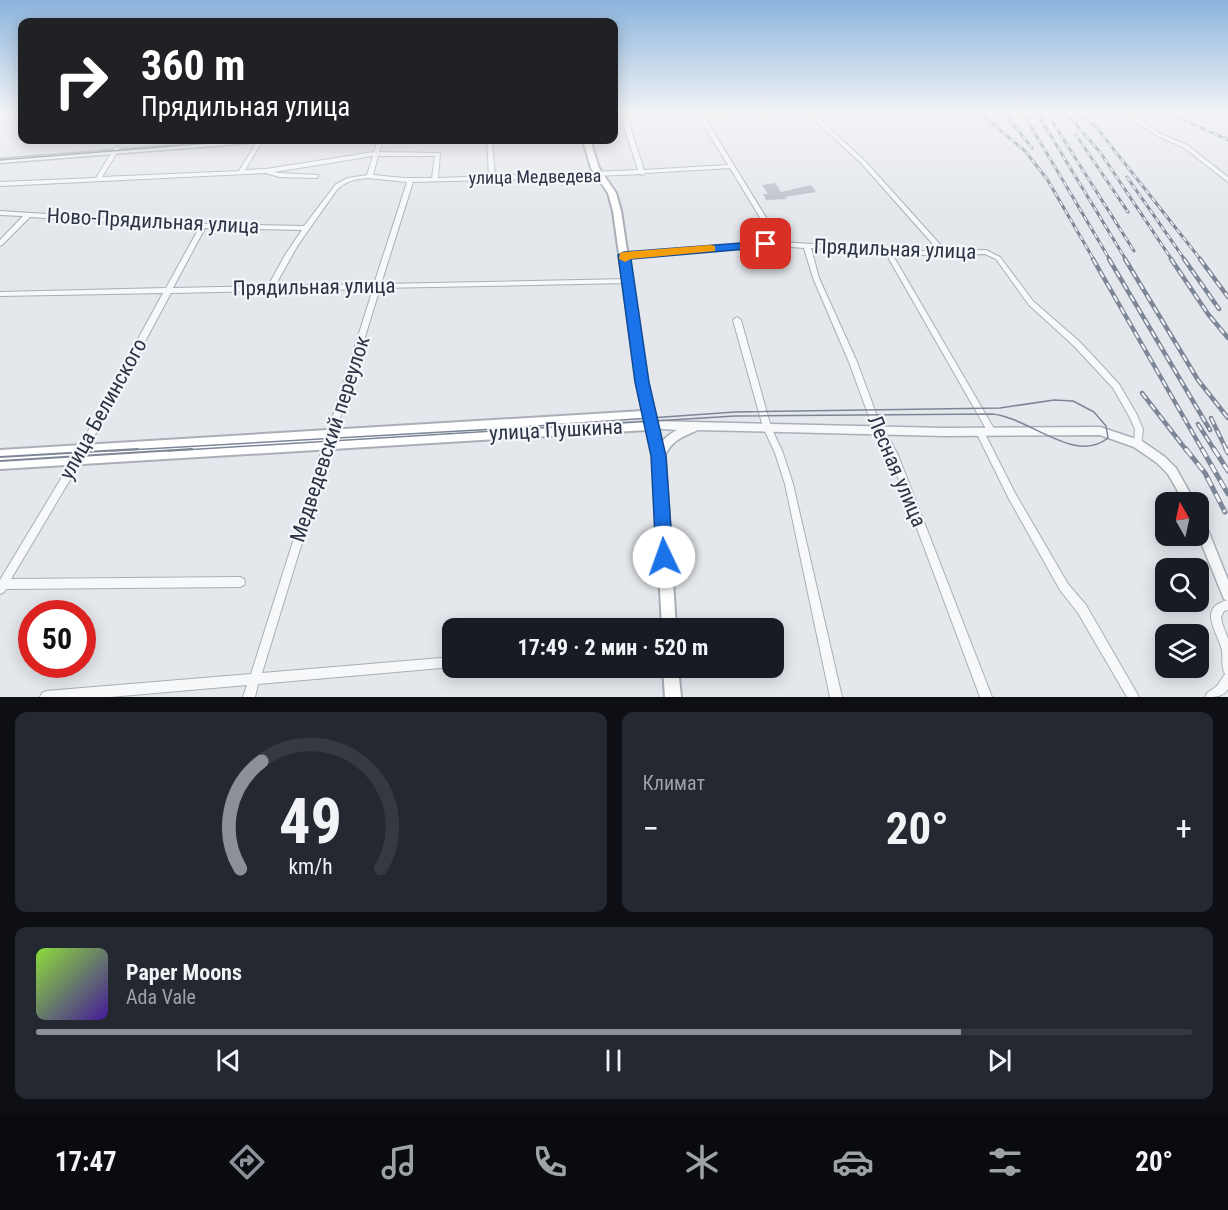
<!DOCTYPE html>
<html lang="ru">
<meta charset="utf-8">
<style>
:root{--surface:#171b24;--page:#242831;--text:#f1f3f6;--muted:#9ea1a6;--line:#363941;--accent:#8c9099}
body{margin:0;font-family:"Roboto Condensed",sans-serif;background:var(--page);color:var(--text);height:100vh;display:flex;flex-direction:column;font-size:22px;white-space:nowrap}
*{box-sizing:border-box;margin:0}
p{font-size:20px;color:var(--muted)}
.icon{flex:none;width:33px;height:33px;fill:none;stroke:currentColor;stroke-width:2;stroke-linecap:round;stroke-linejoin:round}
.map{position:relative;height:697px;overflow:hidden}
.drawer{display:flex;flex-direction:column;gap:15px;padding:15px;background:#0d0f14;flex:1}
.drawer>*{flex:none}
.top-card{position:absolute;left:18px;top:18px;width:600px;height:126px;border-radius:12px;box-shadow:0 3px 15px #0003;background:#202124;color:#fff;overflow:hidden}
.needle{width:39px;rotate:351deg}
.buttons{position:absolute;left:1155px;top:492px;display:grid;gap:12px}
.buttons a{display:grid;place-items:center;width:54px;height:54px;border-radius:12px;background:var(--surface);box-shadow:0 3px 15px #0003;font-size:30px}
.speed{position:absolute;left:18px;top:600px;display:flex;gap:12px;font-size:30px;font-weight:700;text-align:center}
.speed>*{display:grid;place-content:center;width:78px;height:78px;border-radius:50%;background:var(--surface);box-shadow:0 3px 15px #0003;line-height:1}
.speed .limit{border:9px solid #d22;background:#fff;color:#111}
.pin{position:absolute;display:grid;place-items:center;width:51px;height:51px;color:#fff;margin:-26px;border-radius:12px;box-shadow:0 3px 9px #0006}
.me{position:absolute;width:66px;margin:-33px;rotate:357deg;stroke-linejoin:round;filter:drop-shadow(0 0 4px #0008)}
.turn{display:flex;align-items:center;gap:21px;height:126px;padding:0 24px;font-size:27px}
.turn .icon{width:78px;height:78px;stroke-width:2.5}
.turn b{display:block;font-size:42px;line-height:51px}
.big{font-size:45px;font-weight:700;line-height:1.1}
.drawer .card{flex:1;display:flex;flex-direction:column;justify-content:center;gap:9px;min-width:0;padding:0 21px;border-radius:12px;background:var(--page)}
.drawer .dial{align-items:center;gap:0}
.dial svg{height:156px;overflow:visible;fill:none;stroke:var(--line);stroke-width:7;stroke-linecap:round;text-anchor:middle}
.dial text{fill:var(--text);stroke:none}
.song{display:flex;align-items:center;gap:18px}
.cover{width:72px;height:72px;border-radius:9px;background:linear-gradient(135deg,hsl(90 70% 55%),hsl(260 70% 35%))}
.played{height:6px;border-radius:3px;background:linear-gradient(90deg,var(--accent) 80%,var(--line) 80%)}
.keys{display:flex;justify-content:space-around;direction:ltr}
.heat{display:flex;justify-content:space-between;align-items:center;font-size:33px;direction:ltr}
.drawer .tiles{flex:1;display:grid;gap:15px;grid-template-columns:1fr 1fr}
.card:last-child{grid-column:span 2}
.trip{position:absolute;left:442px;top:618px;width:342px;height:60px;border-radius:12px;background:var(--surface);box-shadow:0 3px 15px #0003;font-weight:700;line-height:60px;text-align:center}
.menu{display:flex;height:96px;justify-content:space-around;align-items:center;background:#090b0e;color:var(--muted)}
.menu .icon{width:42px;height:42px}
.menu .selected{color:var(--accent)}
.menu b{font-size:27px;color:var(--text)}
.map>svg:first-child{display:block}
.building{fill:#bbc0ca}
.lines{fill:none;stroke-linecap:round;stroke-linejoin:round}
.minor-casing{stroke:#a9aeb7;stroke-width:2}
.tertiary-casing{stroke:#a9aeb7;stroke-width:3}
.secondary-casing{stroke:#a9aeb7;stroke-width:4}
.minor{fill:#f7f8fa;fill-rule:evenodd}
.tertiary{fill:#f7f8fa;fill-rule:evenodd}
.secondary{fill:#fff;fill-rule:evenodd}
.tram-far1{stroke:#7d8696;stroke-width:1.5}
.tram{stroke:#7d8696;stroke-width:2}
.rail-far2-casing{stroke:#7d8696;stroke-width:3}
.rail-far1-casing{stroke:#7d8696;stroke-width:4.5}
.rail-casing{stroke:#7d8696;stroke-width:5}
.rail-far2{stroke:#f4f6f9;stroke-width:1.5;stroke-dasharray:5;stroke-linecap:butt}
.rail-far1{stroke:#f4f6f9;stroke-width:2;stroke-dasharray:7;stroke-linecap:butt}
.rail{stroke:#f4f6f9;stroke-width:3;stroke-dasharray:9;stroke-linecap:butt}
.route{fill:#1a73e8;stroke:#114b97;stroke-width:1.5}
.slow{fill:#f59e0b}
.labels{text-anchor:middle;stroke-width:4.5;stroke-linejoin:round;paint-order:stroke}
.far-street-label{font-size:18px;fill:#2b3445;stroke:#f4f6f9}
.street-label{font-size:21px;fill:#2b3445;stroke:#f4f6f9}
</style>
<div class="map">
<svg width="1228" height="697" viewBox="0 0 1228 697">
<rect width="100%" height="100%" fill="#e4e7ec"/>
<!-- building -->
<path class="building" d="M775 183 781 192 811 185 816 192 785 197 787 199 766 200 763 194H768L762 185Z"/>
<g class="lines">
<defs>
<path id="minor" d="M623 113H629L631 130 644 170 728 165 699 118 701 113H705V118L781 242 923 251H939L861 163 807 113H813L865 161 946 251 986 250 1000 257 1033 301 1080 342 1119 384 1136 413 1143 429 1141 446 1138 448 1135 446 1134 444 1135 429 1129 416 1113 388 1074 346 1029 305 996 259 985 254 923 255 893 253 895 259 996 432 995 434 992 435 989 434 889 259 887 253 811 248 819 278 857 362 877 416 898 455 992 697H980L890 456 869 417 849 362 813 278 804 248 779 246 624 257 621 255 624 253 775 242 730 168 645 173 642 175 640 174 532 179 413 182 381 284 628 279 631 281 628 283 380 288 262 673 453 657V667L258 684 255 697H243L247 685 110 697H40L42 693 46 691 251 674 373 289 171 293 80 463 11 579 240 577 244 579 245 582 244 585 240 587 6 589 4 592 0 594V580L74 457 163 293 0 296V292L166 288 199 228 30 217 2 245 0 246V240L23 216 0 215V211L203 224 304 226 336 184 348 178 367 175 373 156 274 172 279 173 318 175V177L316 178 279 177 266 173 0 186V182L96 178 114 148 117 146 120 148 102 177 239 171 258 140H263L245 170 266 169 374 152 378 140H383L379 152 440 153 438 178 489 176 487 140H492L495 176 638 170 625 130ZM378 156H435L432 178H404L373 175ZM368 178 407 182 374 284 275 286 298 245 336 191C345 181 355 179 368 178ZM205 228 302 230 285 255 268 286 173 288Z
M1123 113H1129L1161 134 1187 145 1228 177V182L1183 147 1157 136Z
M737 317 741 320 771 427 783 453 793 484 842 697H830L785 484 775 453 763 427 733 320Z
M980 429 983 430 1015 493 1068 584 1086 605 1139 697H1127L1078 613 1060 590 1009 499 976 432 977 430Z
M1228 600V610L1224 611 1221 617 1222 623 1228 639V689C1222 697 1217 697 1205 697L1207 693 1217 686 1225 674C1221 667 1223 659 1222 651 1218 631 1196 608 1228 600Z"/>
<path id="tertiary" d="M698 113H741C729 118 710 118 698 113Z
M244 140H265L262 142 0 163V159Z
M652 421 944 428 1100 427 1142 441 1165 457 1176 468 1195 502H1184L1168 474 1157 463 1134 447 1100 435 944 436 698 430C680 438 672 440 663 459L659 460 655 459 654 456C659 444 665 436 677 430L648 428 647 425 648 422Z
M1198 515 1202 516 1204 520 1228 580V601L1224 599 1198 535Z"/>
<path id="secondary" d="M583 140H590L599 168 616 193 621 211 647 382 665 456 676 628H662L653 456 647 430 0 469V450L643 411 637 382 613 211 608 193 591 168ZM645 420V421L368 437Z
M663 668H678L681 697H665Z"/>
</defs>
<!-- minor casing -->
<use href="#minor" class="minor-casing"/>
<!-- tertiary casing -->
<use href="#tertiary" class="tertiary-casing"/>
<!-- secondary casing -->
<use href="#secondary" class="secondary-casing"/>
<!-- minor -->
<use href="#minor" class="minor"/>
<!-- tertiary -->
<use href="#tertiary" class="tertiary"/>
<!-- secondary -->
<use href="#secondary" class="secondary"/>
<!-- tram-far1 -->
<path class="tram-far1" d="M709 113H728
M0 160 247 140
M111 451 495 429 735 412 1000 408 1054 400 1073 401 1094 412 1106 426 1108 438C1075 465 1029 417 992 414L735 416 168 451"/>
<!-- tram -->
<path class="tram" d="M0 457 138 449
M0 461 192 449"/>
<defs>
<path id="rail-far2" d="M980 113 1025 151 1047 179 1094 260
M1004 113 1032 148
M1023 113 1110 260
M1037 113 1126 260
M1066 113 1100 152 1172 260
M1082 113 1096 127 1201 260
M1168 113 1228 140
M1050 118 1134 251
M1076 135 1128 212
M1127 177 1185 260"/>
<path id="rail-far1" d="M1093 259 1203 451
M1109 259 1210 430
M1125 259 1198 380 1228 418
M1171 259 1208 314 1228 338
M1184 259 1219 309
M1200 259 1228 297
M1142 393 1187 451
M1211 418 1227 451
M1198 424 1215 451"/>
<path id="rail" d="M1186 449 1205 473 1225 512
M1202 449 1228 494
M1214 449 1228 471
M1226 449 1228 453"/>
</defs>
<!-- rail-far2 casing -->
<use href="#rail-far2" class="rail-far2-casing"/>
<!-- rail-far1 casing -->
<use href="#rail-far1" class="rail-far1-casing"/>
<!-- rail casing -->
<use href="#rail" class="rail-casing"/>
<!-- rail-far2 -->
<use href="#rail-far2" class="rail-far2"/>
<!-- rail-far1 -->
<use href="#rail-far1" class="rail-far1"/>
<!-- rail -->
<use href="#rail" class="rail"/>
</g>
<!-- sky -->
<linearGradient id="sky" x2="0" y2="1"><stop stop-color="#8bb4dd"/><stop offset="0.54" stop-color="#f3f4f6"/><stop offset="1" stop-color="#f3f4f6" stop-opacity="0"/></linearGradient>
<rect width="1228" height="210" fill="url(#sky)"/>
<!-- route -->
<path class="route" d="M766 241 772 244 770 247 631 259 649 382 666 456 673 557 671 563 664 566 658 563 656 557 651 456 635 382 618 255 624 252Z"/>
<!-- slow -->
<path class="slow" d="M710 245 715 246V251L631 259 625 262 619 259 620 253 624 252Z"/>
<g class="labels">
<!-- far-street labels -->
<g class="far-street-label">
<text transform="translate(535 177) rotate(-1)" y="6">улица Медведева</text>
</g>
<!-- street labels -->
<g class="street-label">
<text transform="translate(153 221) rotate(3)" y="7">Ново-Прядильная улица</text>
<text transform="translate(895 249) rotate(2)" y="7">Прядильная улица</text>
<text transform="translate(314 287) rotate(-1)" y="7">Прядильная улица</text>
<text transform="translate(103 409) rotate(-61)" y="7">улица Белинского</text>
<text transform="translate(556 430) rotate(-3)" y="7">улица Пушкина</text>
<text transform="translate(330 439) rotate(-72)" y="7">Медведевский переулок</text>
<text transform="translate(897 471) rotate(67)" y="7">Лесная улица</text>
</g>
</g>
</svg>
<div class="buttons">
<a><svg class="needle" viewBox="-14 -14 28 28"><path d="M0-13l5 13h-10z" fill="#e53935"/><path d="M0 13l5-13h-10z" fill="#9ea1a6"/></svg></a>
<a><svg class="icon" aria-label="search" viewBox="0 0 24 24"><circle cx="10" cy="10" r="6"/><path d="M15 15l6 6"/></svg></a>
<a><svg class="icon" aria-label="layers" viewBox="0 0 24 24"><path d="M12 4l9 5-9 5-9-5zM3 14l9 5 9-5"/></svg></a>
</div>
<div class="speed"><div class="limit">50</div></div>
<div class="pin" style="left:766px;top:244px;background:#d93025"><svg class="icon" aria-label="arrive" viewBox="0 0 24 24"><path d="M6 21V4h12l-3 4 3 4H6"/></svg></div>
<svg class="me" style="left:664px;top:557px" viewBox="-20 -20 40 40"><circle r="19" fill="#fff"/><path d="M0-13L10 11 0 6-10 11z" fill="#1a73e8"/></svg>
<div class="trip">17:49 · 2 мин · 520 m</div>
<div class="top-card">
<div class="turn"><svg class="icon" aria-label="right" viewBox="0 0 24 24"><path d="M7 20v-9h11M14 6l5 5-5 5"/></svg><div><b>360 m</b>Прядильная улица</div></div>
</div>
</div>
<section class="drawer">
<div class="tiles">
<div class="card dial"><svg viewBox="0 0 100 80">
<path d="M14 69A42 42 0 1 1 86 69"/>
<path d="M14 69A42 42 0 0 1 25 14" stroke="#8c9099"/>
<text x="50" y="56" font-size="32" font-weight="700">49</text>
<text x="50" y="72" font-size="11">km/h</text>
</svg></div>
<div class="card"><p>Климат</p>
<div class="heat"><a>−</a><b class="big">20°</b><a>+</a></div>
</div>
<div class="card">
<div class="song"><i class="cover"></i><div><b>Paper Moons</b><p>Ada Vale</p></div></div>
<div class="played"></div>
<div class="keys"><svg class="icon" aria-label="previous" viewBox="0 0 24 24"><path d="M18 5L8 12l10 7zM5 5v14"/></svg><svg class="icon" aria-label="pause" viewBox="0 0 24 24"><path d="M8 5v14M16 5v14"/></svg><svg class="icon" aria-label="next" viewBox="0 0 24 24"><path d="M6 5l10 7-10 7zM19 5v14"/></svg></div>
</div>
</div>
</section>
<nav class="menu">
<b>17:47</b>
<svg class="icon selected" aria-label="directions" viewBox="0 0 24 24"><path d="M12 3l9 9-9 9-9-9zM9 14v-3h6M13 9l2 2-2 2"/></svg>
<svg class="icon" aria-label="music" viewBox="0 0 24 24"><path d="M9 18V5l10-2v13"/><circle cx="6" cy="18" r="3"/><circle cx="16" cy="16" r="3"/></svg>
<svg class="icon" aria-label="phone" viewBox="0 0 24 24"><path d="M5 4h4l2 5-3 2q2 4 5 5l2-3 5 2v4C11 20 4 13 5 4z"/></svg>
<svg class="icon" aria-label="climate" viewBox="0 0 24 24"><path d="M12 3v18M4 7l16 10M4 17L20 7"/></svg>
<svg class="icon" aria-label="car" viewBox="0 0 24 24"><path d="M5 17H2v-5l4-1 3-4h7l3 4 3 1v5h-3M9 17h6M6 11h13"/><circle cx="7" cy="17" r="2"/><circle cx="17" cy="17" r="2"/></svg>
<svg class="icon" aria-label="filters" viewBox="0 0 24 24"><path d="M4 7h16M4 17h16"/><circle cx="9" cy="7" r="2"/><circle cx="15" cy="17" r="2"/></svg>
<b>20°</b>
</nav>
